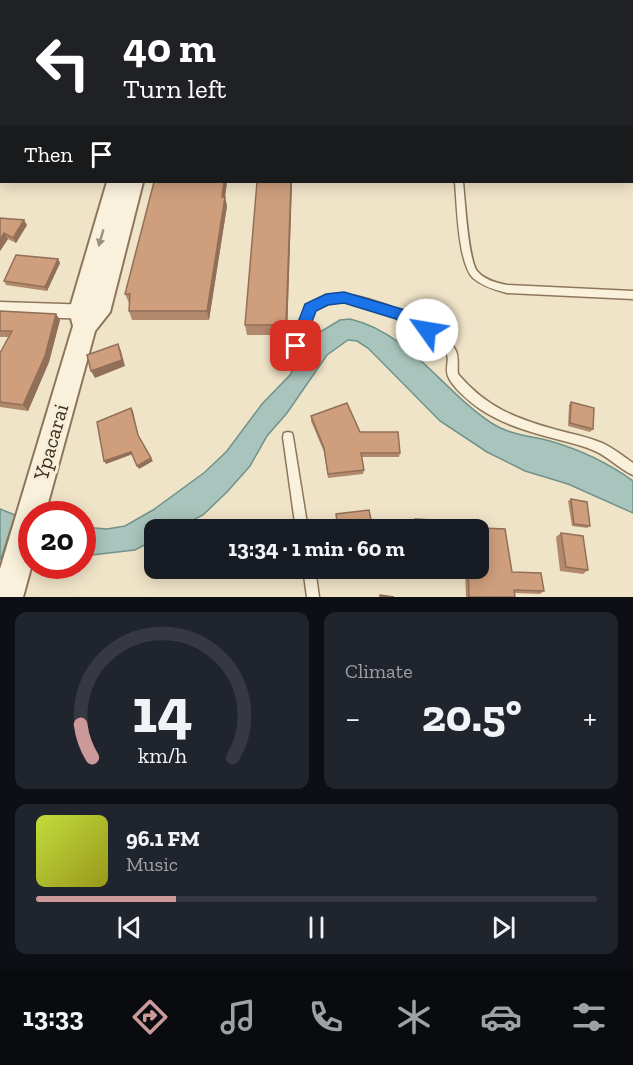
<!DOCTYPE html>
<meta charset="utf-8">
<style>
:root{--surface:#171b24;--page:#20242c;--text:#f1f3f6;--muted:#9ea1a6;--line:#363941;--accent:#cc999b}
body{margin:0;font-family:"Zilla Slab",serif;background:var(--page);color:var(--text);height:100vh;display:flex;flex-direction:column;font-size:22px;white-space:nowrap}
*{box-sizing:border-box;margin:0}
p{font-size:20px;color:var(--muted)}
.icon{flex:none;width:33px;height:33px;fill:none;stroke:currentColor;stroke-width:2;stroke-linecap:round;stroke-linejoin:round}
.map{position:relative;height:597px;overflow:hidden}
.drawer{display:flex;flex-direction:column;gap:15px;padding:15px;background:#0d0f14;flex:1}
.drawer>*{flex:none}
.guide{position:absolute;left:0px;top:0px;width:633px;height:183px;box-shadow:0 3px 15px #0003;background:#202124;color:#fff;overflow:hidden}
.speed{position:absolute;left:18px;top:501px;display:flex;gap:12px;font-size:30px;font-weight:700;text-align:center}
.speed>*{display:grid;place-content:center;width:78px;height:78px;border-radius:50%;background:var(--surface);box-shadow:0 3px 15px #0003;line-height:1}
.speed .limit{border:9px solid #d22;background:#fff;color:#111}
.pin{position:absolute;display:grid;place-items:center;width:51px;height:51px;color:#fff;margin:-26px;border-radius:12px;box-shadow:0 3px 9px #0006}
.me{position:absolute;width:66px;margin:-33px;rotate:302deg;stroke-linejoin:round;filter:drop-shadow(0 0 4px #0008)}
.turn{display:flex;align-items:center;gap:21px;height:126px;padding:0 24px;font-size:27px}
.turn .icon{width:78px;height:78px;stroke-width:2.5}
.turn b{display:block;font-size:42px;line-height:51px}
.then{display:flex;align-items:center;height:57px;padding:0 24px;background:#0003;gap:12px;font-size:22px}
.big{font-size:45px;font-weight:700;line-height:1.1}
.drawer .card{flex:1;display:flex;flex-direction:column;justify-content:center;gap:9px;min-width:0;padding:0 21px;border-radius:12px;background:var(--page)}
.drawer .dial{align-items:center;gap:0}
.dial svg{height:156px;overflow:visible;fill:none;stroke:var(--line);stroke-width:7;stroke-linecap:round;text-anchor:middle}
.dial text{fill:var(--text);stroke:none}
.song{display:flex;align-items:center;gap:18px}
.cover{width:72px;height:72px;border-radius:9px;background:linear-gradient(135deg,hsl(70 70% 55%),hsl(60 70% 35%))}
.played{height:6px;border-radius:3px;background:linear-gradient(90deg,var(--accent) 25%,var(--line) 25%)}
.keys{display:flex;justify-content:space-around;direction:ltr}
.heat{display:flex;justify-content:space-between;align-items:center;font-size:33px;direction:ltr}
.drawer .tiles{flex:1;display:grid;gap:15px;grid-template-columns:1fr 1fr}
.card:last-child{grid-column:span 2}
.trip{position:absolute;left:144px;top:519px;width:345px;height:60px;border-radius:12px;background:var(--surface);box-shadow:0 3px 15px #0003;font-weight:700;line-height:60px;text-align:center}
.menu{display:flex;height:96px;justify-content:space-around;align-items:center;background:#090b0e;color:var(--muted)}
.menu .icon{width:42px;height:42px}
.menu .active{color:var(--accent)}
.menu b{font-size:27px;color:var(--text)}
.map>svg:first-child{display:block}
.water{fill:#a9c4bc;stroke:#6f938a;stroke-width:1.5}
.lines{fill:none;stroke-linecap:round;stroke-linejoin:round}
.service-casing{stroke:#8d765c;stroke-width:3}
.minor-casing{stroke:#8d765c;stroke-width:3}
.tertiary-casing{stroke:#8d765c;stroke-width:4}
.service{fill:#faf1dc;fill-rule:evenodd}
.minor{fill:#faf1dc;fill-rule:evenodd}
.tertiary{fill:#faf1dc;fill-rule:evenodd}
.wall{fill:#b2896c}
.shaded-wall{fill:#916f58}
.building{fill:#cf9f7d;stroke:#916f58;stroke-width:1.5}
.oneway{fill:#9c907e}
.route{fill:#1a73e8;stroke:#114b97;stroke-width:1.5}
.labels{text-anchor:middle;stroke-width:6;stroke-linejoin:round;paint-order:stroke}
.near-street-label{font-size:21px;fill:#3d2e20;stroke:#f7eed8}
</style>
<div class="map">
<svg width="633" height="597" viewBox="0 0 633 597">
<rect width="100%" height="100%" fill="#f0e4c8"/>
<!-- water -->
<path class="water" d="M350 319C410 333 443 392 493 424 510 435 531 436 550 441 581 450 607 462 633 481V513L568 484 525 471 487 452 440 421 368 348 357 341 348 340 327 355 287 413 267 436 250 466 227 492 203 515 175 529 154 530V540L135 550 83 556V527L107 529 125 526 153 510 205 472 227 451 262 404 290 375 310 338 340 320Z
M0 509 15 515 1 559H0Z"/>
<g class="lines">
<defs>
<path id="service" d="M572 0H578L579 2H573Z
M632 136H633V144H632Z
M455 182H463C465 200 468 259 477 271 484 280 497 283 507 285L633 291V299L507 293C495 290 482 286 473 278 458 263 457 204 455 182Z
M341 294C372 296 442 322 456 351 459 358 457 367 458 374 487 408 515 418 557 430 572 434 588 437 602 443 613 448 623 456 633 463V475C619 469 609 457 595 451 584 446 571 443 560 440 532 433 504 425 480 409 470 402 452 387 448 376 444 365 453 358 442 346 424 327 366 300 339 301 330 302 322 306 314 310L299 350 296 351 293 350 291 347 307 305 327 296Z
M288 432 292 433 293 437 308 530H296L283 437 284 433Z
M303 568H315L319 597H307Z"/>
<path id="minor" d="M42 0H54L42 2Z
M2 38V46L0 47V39Z
M2 60V69L0 70V61Z
M0 79H2V87H0Z
M0 302 94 305 100 307 103 312 100 317 94 319 0 316Z"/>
<path id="tertiary" d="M160 0H174V2H160Z
M107 182H143L110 312 95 331 45 514H32V564L23 597H0V569L73 326 69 311Z"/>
</defs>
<!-- service casing -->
<use href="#service" class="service-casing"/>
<!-- minor casing -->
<use href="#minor" class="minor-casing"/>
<!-- tertiary casing -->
<use href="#tertiary" class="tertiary-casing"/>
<!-- service -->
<use href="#service" class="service"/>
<!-- minor -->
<use href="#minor" class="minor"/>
<!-- tertiary -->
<use href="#tertiary" class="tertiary"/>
</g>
<!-- wall -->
<path class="wall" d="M154 182H227L225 197 227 206 209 320H132L129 311V303L125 294Z
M257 182H292L287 335H247L245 325Z
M0 218 27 225 16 243 8 239 0 251Z
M58 259 60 263 47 291 6 285 4 281Z
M0 311 56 314 60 320 49 362 28 411 0 407V353L9 337H0Z
M571 402 593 429 590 432 568 426 569 405Z
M311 416 360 432 400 453 399 457H361L364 470 363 474 328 478 324 452 311 421Z
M571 499 590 526 587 528 572 526 568 501Z
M415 519 434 530H414L413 524Z
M482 528 512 572 544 591 540 594 515 593V597H466L465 568H478L483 563 479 532Z
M561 533 588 570 583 574 560 571 556 537Z
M417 568H438V571L436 575 417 574Z"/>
<!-- shaded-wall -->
<path class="shaded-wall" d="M2 84V95L0 97V86Z
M224 182H227L225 197 227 206 209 320 207 311Z
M291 182H292L287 335 286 325Z
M24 220 27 225 16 243 13 238Z
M4 233 8 239 0 251V240Z
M58 259 60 263 47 291 45 287Z
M56 314 60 320 49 362 28 411 23 405Z
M118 344 121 351 125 366 95 378 91 371Z
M131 408 133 411 139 438 138 435Z
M131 452 133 454 106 464 104 461Z
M151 458 153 461 139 469 137 466Z"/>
<!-- building -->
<path class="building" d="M0 0H20L19 2H2V31L0 32Z
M206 0H238V2H206Z
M154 182H224L222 197H225L207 311H129L130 294H125Z
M257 182H291L286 325H245Z
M0 218 24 220 13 238 4 233 0 240Z
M16 255 58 259 45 287 4 281Z
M0 311 56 314 45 356 23 405 0 402V353L12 331H0Z
M118 344 122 360 91 371 87 355Z
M571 402 594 408 593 429 570 423Z
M347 403 360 432H398L400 453H361L364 470 328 474 324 448 311 416Z
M131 408 138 435 151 458 137 466 131 452 104 461 97 422Z
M571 499 587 502 590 526 574 524Z
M369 510 373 530H338L336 514Z
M415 519 433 520 434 530H416Z
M482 528 505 529 512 572 541 573 544 591 514 590 515 597H469L468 568H478V562L487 563Z
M561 533 583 536 588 570 566 567Z
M419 568H438V571H419Z
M380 595 394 597H380Z"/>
<!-- one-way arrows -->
<defs><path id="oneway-solid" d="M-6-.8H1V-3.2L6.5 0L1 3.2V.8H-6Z" transform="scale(1.5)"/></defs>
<use class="oneway" href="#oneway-solid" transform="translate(101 238) rotate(106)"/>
<!-- route -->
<path class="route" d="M344 292 405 310 432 326 434 330 432 335 427 336 396 319 344 303 328 305 316 311 301 351H291L289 346 305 304 326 294Z"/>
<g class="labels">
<!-- near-street labels -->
<g class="near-street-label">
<text transform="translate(51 442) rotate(-74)" y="7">Ypacarai</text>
</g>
</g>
</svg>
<div class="speed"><div class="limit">20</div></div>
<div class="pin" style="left:296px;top:346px;background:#d93025"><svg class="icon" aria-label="arrive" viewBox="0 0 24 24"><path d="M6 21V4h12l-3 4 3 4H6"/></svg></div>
<svg class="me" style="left:427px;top:330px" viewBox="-20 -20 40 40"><circle r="19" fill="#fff"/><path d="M0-13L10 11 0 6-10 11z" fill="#1a73e8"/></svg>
<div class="trip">13:34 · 1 min · 60 m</div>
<div class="guide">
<div class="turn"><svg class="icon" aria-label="left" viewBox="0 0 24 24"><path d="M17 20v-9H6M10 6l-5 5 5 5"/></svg><div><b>40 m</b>Turn left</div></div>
<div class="then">Then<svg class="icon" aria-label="arrive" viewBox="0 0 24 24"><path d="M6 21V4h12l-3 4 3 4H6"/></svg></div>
</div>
</div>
<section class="drawer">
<div class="tiles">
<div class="card dial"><svg viewBox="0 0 100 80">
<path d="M14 69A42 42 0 1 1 86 69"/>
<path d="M14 69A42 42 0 0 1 8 52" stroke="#cc999b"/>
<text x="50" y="56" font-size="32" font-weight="700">14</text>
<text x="50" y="72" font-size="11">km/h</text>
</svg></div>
<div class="card"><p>Climate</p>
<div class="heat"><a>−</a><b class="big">20.5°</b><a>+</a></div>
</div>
<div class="card">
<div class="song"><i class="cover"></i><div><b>96.1 FM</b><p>Music</p></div></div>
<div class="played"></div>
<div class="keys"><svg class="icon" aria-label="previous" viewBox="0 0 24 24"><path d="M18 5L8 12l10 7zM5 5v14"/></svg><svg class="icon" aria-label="pause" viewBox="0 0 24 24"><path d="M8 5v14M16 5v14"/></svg><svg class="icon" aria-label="next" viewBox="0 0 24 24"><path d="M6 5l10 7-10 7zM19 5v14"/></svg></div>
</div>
</div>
</section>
<nav class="menu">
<b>13:33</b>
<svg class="icon active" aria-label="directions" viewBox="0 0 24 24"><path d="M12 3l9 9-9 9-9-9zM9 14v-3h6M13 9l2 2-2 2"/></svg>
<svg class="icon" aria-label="music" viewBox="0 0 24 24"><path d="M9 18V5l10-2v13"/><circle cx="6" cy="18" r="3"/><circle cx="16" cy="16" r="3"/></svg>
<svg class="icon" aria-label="phone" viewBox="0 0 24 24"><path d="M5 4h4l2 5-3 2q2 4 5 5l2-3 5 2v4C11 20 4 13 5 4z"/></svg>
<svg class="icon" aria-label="climate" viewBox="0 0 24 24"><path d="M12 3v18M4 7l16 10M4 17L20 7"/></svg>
<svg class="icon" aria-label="car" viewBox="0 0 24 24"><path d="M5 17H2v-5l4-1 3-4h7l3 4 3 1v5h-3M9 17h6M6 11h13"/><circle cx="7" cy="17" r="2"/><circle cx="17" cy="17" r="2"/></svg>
<svg class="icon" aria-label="filters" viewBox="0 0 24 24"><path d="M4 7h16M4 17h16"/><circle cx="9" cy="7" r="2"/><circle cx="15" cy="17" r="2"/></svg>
</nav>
